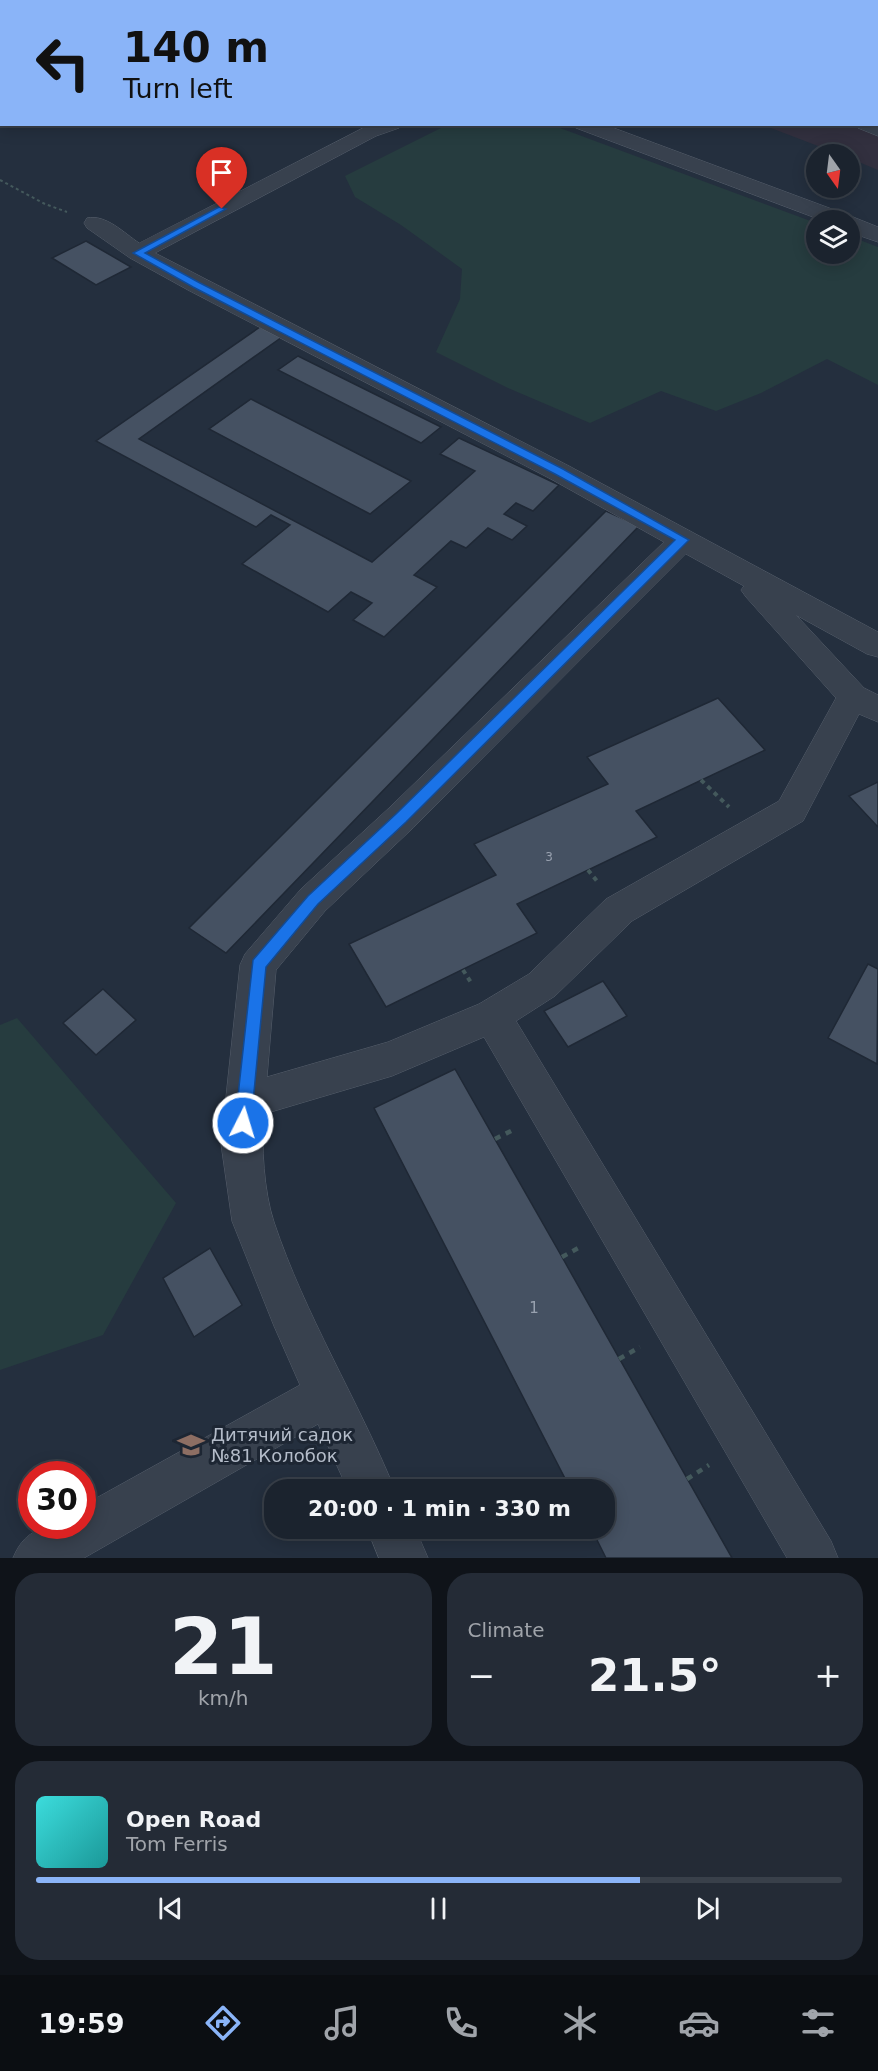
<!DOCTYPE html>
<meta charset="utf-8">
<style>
:root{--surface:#1b232e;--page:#242b36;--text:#f1f3f6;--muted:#a0a4aa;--line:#39404a;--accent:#8ab4f8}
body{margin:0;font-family:"DejaVu Sans",sans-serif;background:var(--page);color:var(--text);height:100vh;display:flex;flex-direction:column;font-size:22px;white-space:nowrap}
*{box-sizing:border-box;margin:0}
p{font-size:20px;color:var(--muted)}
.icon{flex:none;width:33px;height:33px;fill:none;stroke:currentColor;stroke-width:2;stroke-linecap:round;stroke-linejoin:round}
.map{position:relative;height:1558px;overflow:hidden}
.drawer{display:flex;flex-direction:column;gap:15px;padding:15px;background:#0f1319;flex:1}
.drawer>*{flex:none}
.top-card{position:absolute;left:0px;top:0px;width:879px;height:126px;box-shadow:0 3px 15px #0003,0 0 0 2px var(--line);background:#8ab4f8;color:#111;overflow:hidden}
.needle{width:39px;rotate:166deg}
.fabs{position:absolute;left:806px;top:144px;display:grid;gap:12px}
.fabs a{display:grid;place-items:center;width:54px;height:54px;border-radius:50%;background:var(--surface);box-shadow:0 3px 15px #0003,0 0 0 2px var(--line);font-size:30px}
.speed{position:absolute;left:18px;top:1461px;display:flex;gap:12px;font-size:30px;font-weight:700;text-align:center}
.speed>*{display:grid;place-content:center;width:78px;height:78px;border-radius:50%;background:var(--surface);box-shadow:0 3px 15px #0003,0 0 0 2px var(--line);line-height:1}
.speed .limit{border:9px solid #d22;background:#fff;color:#111}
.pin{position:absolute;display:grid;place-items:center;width:51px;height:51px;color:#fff;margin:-62px -26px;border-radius:50% 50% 50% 0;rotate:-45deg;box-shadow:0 0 6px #0007}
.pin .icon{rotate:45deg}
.me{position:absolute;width:66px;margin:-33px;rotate:5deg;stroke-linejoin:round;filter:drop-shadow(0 0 4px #0008)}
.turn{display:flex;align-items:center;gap:21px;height:126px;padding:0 24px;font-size:27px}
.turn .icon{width:78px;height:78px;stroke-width:2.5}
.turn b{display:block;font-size:42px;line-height:51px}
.big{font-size:45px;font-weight:700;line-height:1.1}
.drawer .widget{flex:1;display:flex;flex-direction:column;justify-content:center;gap:9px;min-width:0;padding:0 21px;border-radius:24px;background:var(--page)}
.drawer .dial{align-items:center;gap:0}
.dial b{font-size:78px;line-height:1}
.song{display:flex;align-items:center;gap:18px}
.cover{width:72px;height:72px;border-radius:9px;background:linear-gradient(135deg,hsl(180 70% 55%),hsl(180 70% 35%))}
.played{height:6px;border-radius:3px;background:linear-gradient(90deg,var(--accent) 75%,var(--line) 75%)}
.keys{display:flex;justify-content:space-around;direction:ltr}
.heat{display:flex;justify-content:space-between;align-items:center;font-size:33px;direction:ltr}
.drawer .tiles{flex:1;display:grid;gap:15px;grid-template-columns:1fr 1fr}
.widget:last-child{grid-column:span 2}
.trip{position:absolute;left:264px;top:1479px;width:351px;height:60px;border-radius:24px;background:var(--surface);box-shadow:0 3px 15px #0003,0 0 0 2px var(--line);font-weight:700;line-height:60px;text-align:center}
.dock{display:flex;height:96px;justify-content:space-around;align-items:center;background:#0b0e12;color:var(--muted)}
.dock .icon{width:42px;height:42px}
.dock .selected{color:var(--accent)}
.dock b{font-size:27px;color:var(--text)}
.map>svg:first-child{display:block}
.medical{fill:#32303f}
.green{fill:#263c3f}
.building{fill:#455162;stroke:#1f2835;stroke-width:1.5}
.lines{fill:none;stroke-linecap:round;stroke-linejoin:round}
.minor-casing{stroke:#565f6c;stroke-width:1}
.path-far2{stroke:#44595c;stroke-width:2;stroke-dasharray:3 3;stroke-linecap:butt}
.path-far1{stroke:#44595c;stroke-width:4;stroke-dasharray:4.5 4.5;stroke-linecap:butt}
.path{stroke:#44595c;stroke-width:4.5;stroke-dasharray:6 6;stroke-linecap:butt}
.minor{fill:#38414e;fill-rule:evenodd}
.route{fill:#1a73e8;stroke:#114b97;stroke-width:1.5}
.labels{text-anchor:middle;stroke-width:6;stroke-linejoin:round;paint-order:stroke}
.number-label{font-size:12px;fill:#98a1af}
.near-number-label{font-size:15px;fill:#98a1af}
.near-poi-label{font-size:18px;fill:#b4bcc9;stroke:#1d2633;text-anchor:start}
</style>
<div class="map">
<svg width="878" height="1558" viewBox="0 0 878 1558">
<rect width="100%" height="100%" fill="#242f3e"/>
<!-- medical -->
<path class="medical" d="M835 0H878V170L849 158V154H839L763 125 878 124V2L832 1Z"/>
<!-- green -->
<path class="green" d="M447 125H552L816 223V254H849V236L878 247V385L827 359 761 393 716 411 661 391 590 423 508 388 436 352 460 299 462 269 401 225 355 197 345 176Z
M17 1018 176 1203 103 1335 0 1370V1025Z"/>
<!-- building -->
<path class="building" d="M86 241 131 267 96 285 52 258Z
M260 327 282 337 139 439 372 562 475 471 440 454 459 438 559 485 533 511 516 503 504 514 527 526 512 540 488 528 466 548 451 541 414 575 437 587 384 637 353 620 372 603 351 592 328 612 242 564 290 525 271 515 256 527 96 441Z
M298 356 441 427 421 443 278 370Z
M251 399 411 481 370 514 209 429Z
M606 511 639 526 226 953 189 928Z
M718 698 765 750 636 811 657 837 517 904 537 933 386 1007 349 944 496 875 474 844 608 784 587 757Z
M878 782V827L849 796Z
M868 964 878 969 877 1064 828 1038Z
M603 981 627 1016 568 1047 544 1011Z
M103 989 136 1020 96 1055 63 1023Z
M455 1069 562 1257 732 1558H606L591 1528H604V1490H571L374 1108Z
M210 1248 242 1305 194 1337 163 1278Z"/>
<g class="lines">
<defs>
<path id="minor" d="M201 0H224L200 2Z
M247 0H268L269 2H248Z
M2 69V82H0V70Z
M878 122V136L858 128 855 124H878Z
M371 124H402L399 128 376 136 155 253 569 466 878 632V657L867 654 796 615 864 688 878 695V722L859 714 803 821 632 921 555 996 516 1021 831 1541 838 1558H787L484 1037 392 1076 264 1114C261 1145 264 1192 274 1222 305 1315 358 1400 395 1490H348L318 1424 84 1558H13C27 1524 50 1526 82 1526V1506L300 1385 274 1326 232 1221 221 1144 240 965 245 954 301 889 389 808 664 542 549 478 188 290 130 258 87 228 84 223 87 218C106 214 124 233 139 243ZM686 554 744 586 741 590 746 597 836 698 779 801 606 899 529 974 479 1004 388 1042 267 1077 276 970 325 911 413 828Z
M573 124H603L848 215 878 227V242L849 232V220H821L576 128Z
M367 1528H415L428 1558H379Z"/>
</defs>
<!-- minor casing -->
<use href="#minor" class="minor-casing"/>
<!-- path-far2 -->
<path class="path-far2" d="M767 2 769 0
M0 180 45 204 67 212"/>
<!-- path-far1 -->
<path class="path-far1" d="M701 780 729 807
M588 870 597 881
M463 970 472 984"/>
<!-- path -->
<path class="path" d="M495 1139 513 1130
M562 1257 582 1246
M619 1359 640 1347
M687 1479 709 1465"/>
<!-- minor -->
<use href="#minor" class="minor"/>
</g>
<!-- route -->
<path class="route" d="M219 207 226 209 145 253 200 283 563 469 689 540 406 822 318 904 266 967 251 1123 249 1128 243 1130 237 1128 235 1123 253 960 308 896 396 814 675 540 555 474 193 287 133 253Z"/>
<!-- icons -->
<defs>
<symbol id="school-bare" viewBox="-9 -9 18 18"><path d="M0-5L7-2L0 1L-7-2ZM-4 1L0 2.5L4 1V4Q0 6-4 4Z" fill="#8d6e63" stroke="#1d2633" stroke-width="2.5" paint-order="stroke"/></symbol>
</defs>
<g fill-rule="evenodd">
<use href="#school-bare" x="172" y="1426" width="38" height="38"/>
</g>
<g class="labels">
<!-- number labels -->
<g class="number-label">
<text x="549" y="861">3</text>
</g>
<!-- near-number labels -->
<g class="near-number-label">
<text x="534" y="1313">1</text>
</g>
<!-- near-poi labels -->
<g class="near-poi-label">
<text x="211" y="1441">Дитячий садок<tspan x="211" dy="21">№81 Колобок</tspan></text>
</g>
</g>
</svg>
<div class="fabs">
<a><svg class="needle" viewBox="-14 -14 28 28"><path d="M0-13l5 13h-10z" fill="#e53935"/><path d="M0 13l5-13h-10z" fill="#a0a4aa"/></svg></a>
<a><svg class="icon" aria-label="layers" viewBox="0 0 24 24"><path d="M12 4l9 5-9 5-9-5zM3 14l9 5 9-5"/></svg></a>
</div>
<div class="speed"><div class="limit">30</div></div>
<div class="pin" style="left:222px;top:209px;background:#d93025"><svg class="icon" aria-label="arrive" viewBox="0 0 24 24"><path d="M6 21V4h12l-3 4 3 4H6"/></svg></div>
<svg class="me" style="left:243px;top:1123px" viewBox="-20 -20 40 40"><circle r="17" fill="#1a73e8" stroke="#fff" stroke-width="3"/><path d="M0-11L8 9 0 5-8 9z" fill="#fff"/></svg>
<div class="trip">20:00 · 1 min · 330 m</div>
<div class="top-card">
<div class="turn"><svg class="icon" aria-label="left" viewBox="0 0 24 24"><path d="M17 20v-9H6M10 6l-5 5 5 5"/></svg><div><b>140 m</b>Turn left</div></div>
</div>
</div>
<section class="drawer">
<div class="tiles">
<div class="widget dial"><b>21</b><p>km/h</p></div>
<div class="widget"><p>Climate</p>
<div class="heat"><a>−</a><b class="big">21.5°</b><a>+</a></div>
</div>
<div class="widget">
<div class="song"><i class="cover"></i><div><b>Open Road</b><p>Tom Ferris</p></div></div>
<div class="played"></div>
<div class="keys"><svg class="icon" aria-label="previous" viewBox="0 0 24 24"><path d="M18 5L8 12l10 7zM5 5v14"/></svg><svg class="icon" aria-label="pause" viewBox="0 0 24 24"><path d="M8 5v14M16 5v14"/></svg><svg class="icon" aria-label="next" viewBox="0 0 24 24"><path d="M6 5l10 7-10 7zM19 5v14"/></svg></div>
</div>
</div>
</section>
<nav class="dock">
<b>19:59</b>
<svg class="icon selected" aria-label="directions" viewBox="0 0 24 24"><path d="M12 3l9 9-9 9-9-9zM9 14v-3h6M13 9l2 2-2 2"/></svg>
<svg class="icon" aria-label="music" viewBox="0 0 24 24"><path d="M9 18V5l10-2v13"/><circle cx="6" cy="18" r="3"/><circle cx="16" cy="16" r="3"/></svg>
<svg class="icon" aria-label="phone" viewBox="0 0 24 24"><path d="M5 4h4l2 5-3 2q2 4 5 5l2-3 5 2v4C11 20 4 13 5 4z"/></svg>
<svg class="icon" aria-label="climate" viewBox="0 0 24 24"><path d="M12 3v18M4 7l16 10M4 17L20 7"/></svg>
<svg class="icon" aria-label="car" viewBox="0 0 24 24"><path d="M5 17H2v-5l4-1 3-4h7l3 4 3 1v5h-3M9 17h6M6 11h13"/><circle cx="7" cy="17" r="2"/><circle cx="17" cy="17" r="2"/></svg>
<svg class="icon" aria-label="filters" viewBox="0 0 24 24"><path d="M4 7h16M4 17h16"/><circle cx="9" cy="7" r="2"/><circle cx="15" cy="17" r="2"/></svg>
</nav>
